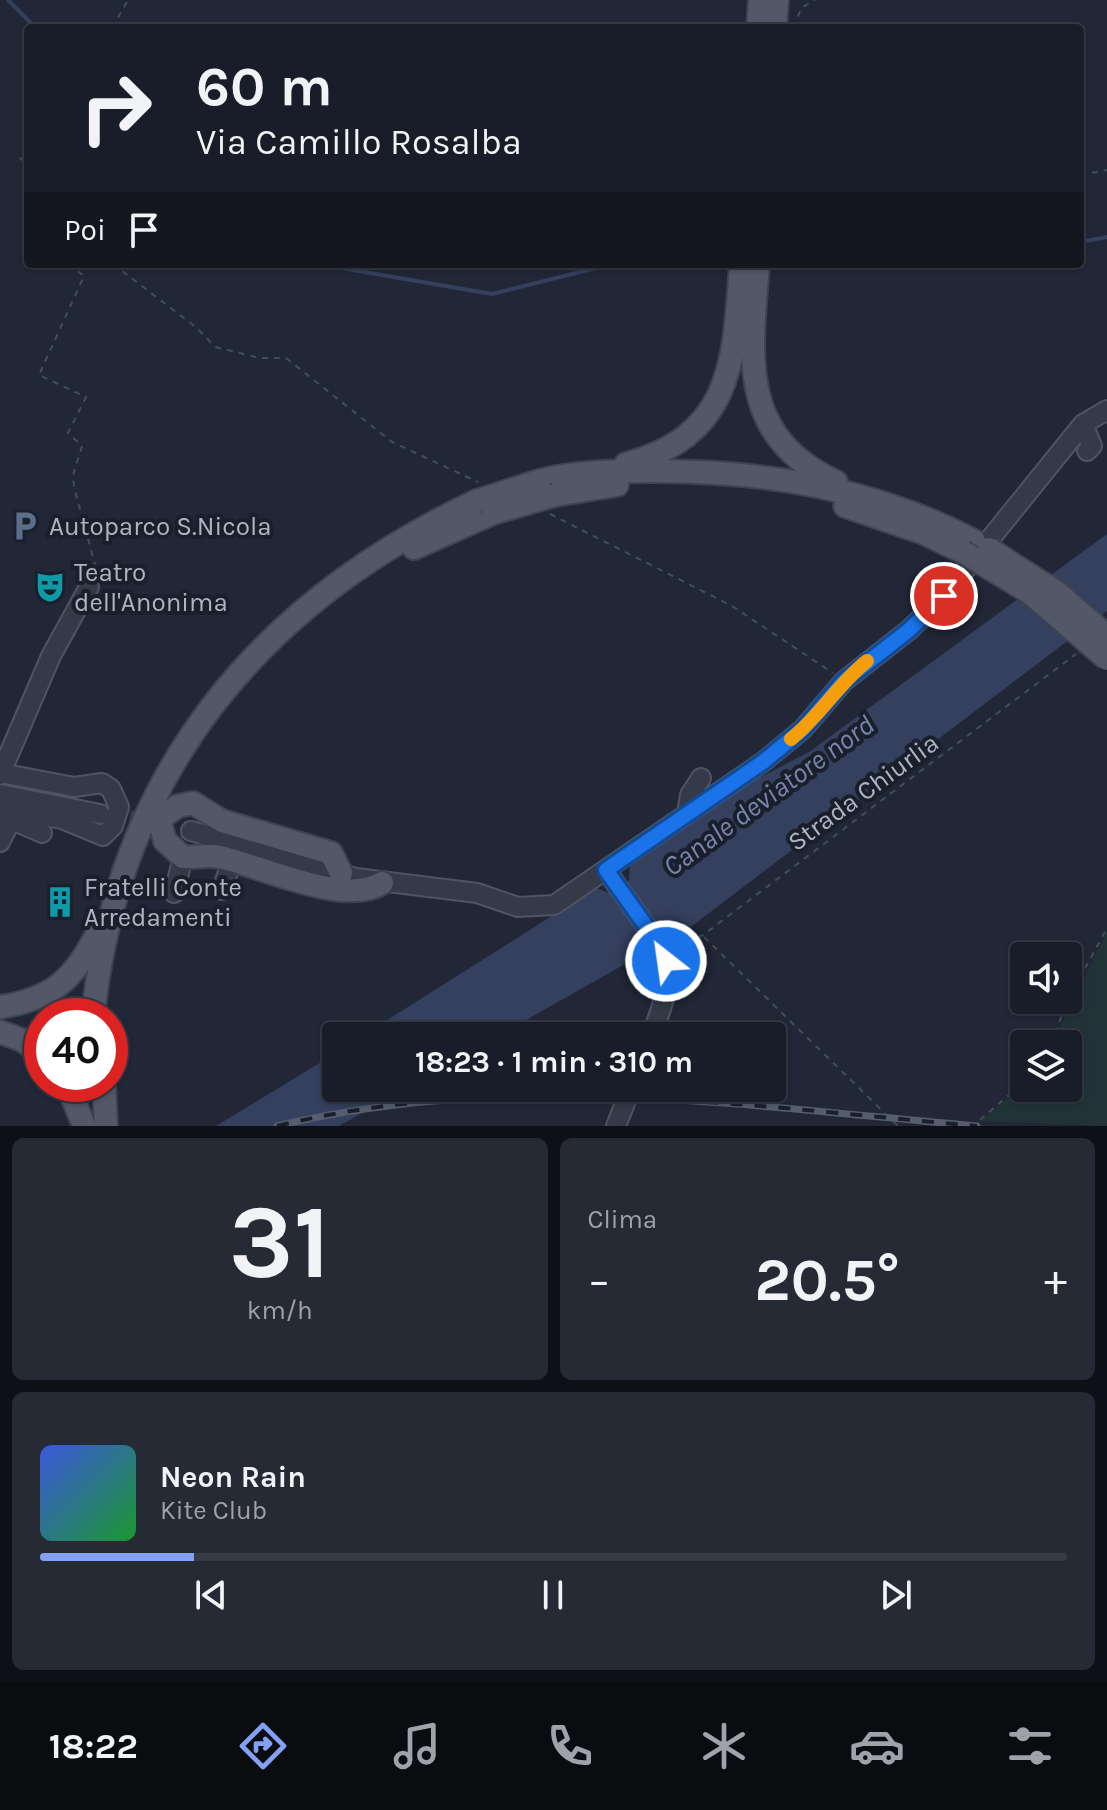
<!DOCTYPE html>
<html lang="it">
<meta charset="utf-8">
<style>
:root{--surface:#191d29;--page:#262a35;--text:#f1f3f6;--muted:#9fa2a8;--line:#373b46;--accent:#83a0f5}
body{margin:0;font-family:Karla,sans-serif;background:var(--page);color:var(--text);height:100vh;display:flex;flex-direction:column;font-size:30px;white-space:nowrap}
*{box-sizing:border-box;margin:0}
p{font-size:26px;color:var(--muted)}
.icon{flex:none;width:44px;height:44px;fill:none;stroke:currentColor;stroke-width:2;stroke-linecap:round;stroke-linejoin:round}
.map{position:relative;height:1126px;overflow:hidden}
.side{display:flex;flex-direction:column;gap:12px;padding:12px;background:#0e1017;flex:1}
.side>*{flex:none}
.banner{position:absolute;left:24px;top:24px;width:1060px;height:244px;border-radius:8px;box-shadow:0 2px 6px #0004,0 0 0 2px var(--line);background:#191d29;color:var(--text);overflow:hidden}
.tools{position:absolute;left:1010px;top:942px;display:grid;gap:16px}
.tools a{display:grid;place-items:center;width:72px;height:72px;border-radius:8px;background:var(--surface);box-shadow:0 2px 6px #0004,0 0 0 2px var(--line);font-size:40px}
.speed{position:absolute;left:24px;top:998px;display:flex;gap:16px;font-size:40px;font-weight:700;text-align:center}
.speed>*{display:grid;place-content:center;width:104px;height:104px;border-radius:50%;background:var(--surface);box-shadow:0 2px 6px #0004,0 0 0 2px var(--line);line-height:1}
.speed .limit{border:12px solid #d22;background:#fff;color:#111}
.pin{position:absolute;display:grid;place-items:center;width:68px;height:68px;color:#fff;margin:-34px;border:4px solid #fff;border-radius:50%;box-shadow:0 2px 8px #0007}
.me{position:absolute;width:88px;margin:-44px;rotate:330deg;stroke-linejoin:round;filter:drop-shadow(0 0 6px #0008)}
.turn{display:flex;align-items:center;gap:28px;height:168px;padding:0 40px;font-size:36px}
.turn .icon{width:104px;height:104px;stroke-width:2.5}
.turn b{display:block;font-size:56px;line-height:68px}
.then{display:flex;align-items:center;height:76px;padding:0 40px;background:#0003;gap:16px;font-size:30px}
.big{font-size:60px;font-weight:700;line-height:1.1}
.side .card{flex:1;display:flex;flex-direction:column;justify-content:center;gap:12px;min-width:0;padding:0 28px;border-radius:12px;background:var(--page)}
.side .dial{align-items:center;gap:0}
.dial b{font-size:104px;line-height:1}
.song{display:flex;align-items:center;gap:24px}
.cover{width:96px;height:96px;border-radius:12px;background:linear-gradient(135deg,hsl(230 70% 55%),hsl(130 70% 35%))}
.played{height:8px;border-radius:4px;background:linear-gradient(90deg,var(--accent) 15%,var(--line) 15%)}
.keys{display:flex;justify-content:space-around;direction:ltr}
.heat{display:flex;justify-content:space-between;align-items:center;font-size:44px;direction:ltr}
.side .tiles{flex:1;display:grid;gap:12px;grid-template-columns:1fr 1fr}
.card:last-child{grid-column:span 2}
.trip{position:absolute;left:322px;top:1022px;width:464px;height:80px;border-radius:8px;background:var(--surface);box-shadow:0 2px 6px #0004,0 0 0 2px var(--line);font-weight:700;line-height:80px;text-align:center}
.menu{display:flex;height:128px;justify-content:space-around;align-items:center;background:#0a0c10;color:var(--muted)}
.menu .icon{width:56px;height:56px}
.menu .current{color:var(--accent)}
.menu b{font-size:36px;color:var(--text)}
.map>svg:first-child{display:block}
.green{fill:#223338}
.water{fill:#35405e}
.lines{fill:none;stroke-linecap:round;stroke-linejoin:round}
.stream{stroke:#35405e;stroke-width:4}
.minor-tunnel{stroke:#363c4c;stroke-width:18;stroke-dasharray:18 9;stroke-linecap:butt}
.minor-casing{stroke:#4e5462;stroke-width:22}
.major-casing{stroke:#3d4351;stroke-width:26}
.path{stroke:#405055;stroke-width:2;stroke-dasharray:6 6;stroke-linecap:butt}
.minor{stroke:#343a47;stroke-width:18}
.major{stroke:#525868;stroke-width:22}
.rail-casing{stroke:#565d6e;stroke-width:7}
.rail{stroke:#1a1f2c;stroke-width:4;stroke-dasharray:12;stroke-linecap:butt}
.major-bridge-casing{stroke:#3d4351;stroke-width:26;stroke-linecap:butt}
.major-bridge{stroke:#525868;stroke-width:22}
.route-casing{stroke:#114b97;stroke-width:20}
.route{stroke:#1a73e8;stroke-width:14}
.slow{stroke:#f59e0b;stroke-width:14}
.labels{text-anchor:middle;stroke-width:8;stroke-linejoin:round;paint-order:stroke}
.poi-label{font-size:26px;fill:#aeb4c4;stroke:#1a1f2c;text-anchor:start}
.street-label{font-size:26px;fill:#aeb4c4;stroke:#1a1f2c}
.water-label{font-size:28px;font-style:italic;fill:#7786ac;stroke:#1a1f2c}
</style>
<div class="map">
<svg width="1107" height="1126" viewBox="0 0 1107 1126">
<rect width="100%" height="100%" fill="#212737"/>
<!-- green -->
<path class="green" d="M1107 931V1126L981 1121 1024 1084V1088H1068V1044H1052Z"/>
<!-- water -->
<path class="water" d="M1107 534V611L692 926 498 1036H362L596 888 612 894 629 881 630 863 732 792 809 752Z
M336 1053V1088H406L339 1126H216Z"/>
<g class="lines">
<!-- stream -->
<path class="stream" d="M8 0 36 28
M1080 242 1107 237
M318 264 492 294 612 264
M954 264H972"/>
<!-- minor-tunnel -->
<path class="minor-tunnel" d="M103 814 191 831"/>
<defs>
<path id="minor" d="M1083 424 1092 446 1087 451
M0 775 51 656 89 587
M0 794 100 814
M0 809 62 819 103 836 113 826 119 807 111 789 102 783 74 787 1 773
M687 814 690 795 701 778
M7 818 42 833
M191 831 356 878 477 893 518 907 554 905 763 762 803 729 844 681 909 630 944 596 1083 424 1107 410
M0 842 11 820
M606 870 661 947C674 979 663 1006 651 1036
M222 890 232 860
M174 893 183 857
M616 1126 631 1088"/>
<path id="major" d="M758 28 760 0
M775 28 777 0
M758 264C751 356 737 436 836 482
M626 464C734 435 734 360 741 264
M539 481C577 471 617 471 655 471 766 471 876 489 974 541
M555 495 617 485
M845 506 924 533 963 552
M414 548 493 513
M159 819 165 841 183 857C196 858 208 854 220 857 261 866 345 907 382 883
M159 819 178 806 193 803 222 821 331 853 341 873
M0 1007C54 999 75 978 99 930
M93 1016C118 773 259 603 477 501
M0 1032 22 1040 42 1054
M67 1084 84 1126
M104 1084 106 1126"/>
</defs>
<!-- minor casing -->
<use href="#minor" class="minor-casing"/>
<!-- major casing -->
<use href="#major" class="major-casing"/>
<!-- path -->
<path class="path" d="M112 28 128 0
M794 28 801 8 815 0
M28 149 20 158 28 166
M1080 175 1107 170
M68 264 84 276 39 375 86 397 68 433 82 446 73 475 74 487 97 572
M113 264 197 328 215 347 260 358H286L392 442 478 482
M550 514 732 606 833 673
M704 937 898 1126
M676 947 703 935 1076 654
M1068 1000 1107 928
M1050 1044 1068 1001
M980 1120 1024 1082"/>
<!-- minor -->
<use href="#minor" class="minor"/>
<!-- major -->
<use href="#major" class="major"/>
<defs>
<path id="rail" d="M277 1126C506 1070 746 1106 977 1126"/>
</defs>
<!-- rail casing -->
<use href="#rail" class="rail-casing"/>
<!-- rail -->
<use href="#rail" class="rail"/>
<defs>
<path id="major-bridge" d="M477 501 539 481
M493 513 555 495
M989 549 1059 594 1107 636
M963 552 1029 592 1107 659"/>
</defs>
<!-- major-bridge casing -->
<use href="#major-bridge" class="major-bridge-casing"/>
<!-- major-bridge -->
<use href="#major-bridge" class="major-bridge"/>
</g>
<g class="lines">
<defs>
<path id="route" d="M666 961 661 947 606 870 763 762 803 729 844 681 909 630 944 596"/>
</defs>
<!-- route casing -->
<use href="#route" class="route-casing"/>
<!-- route -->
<use href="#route" class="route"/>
<!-- slow -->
<path class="slow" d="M791 739C820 716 838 684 867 661"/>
</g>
<!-- icons -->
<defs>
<symbol id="parking-bare" viewBox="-9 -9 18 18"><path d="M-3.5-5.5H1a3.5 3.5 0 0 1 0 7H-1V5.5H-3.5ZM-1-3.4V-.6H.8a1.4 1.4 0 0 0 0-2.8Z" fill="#5c6f8a" stroke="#1a1f2c" stroke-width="2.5" paint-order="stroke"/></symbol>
<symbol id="theatre-bare" viewBox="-9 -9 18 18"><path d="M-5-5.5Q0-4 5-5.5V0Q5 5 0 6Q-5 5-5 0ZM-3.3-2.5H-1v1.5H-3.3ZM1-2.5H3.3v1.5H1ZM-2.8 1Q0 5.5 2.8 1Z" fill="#0f9aa8" stroke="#1a1f2c" stroke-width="2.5" paint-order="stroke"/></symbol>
<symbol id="building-bare" viewBox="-9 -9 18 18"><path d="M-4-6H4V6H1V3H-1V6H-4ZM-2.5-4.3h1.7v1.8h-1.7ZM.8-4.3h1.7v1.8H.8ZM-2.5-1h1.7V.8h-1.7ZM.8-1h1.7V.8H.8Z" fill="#0f9aa8" stroke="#1a1f2c" stroke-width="2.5" paint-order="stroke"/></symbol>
</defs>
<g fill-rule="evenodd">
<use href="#parking-bare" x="3" y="504" width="44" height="44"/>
<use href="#theatre-bare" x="28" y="565" width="44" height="44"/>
<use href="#building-bare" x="38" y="880" width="44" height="44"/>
</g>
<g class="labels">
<!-- poi labels -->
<g class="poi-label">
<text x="49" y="535">Autoparco S.Nicola</text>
<text x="74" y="581">Teatro<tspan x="74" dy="30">dell'Anonima</tspan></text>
<text x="84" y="896">Fratelli Conte<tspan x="84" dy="30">Arredamenti</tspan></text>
</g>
<!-- street labels -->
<g class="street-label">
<text transform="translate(863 792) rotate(-36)" y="9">Strada Chiurlia</text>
</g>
<!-- water labels -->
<g class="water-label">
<text transform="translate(768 795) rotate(-36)" y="10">Canale deviatore nord</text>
</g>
</g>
</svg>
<div class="tools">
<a><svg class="icon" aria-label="sound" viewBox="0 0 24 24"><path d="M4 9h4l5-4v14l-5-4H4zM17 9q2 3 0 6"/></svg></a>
<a><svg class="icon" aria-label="layers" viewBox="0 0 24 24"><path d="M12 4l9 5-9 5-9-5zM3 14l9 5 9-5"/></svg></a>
</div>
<div class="speed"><div class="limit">40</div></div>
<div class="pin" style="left:944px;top:596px;background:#d93025"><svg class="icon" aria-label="arrive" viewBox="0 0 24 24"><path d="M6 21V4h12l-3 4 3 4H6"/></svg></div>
<svg class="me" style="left:666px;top:961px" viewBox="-20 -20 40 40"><circle r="17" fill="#1a73e8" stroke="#fff" stroke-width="3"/><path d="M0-11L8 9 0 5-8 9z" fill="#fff"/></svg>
<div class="trip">18:23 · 1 min · 310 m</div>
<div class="banner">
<div class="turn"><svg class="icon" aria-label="right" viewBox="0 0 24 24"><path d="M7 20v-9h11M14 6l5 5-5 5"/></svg><div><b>60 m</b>Via Camillo Rosalba</div></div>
<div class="then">Poi<svg class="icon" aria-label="arrive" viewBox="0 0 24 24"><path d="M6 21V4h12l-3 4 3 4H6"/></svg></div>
</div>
</div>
<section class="side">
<div class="tiles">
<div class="card dial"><b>31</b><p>km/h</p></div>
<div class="card"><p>Clima</p>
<div class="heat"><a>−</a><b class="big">20.5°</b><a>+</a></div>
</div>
<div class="card">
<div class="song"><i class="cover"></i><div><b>Neon Rain</b><p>Kite Club</p></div></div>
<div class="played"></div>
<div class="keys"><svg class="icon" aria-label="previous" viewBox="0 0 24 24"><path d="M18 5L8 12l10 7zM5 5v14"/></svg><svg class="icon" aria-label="pause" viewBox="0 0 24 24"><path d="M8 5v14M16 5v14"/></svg><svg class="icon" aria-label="next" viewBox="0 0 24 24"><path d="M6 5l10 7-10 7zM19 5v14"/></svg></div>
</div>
</div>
</section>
<nav class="menu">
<b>18:22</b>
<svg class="icon current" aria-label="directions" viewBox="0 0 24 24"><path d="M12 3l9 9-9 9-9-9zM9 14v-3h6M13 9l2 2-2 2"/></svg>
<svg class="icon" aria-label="music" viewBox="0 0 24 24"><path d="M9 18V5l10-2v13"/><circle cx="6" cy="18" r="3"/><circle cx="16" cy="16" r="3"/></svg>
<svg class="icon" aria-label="phone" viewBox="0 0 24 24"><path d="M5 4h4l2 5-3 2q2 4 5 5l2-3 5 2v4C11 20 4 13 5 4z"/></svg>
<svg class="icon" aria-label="climate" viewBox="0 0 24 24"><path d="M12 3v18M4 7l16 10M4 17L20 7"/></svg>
<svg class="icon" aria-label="car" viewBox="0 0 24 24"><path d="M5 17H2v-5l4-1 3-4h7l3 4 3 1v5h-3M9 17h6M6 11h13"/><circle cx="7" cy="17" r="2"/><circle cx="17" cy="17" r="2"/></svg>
<svg class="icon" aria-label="filters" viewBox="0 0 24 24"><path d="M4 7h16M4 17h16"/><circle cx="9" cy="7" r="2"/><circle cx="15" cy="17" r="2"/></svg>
</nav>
